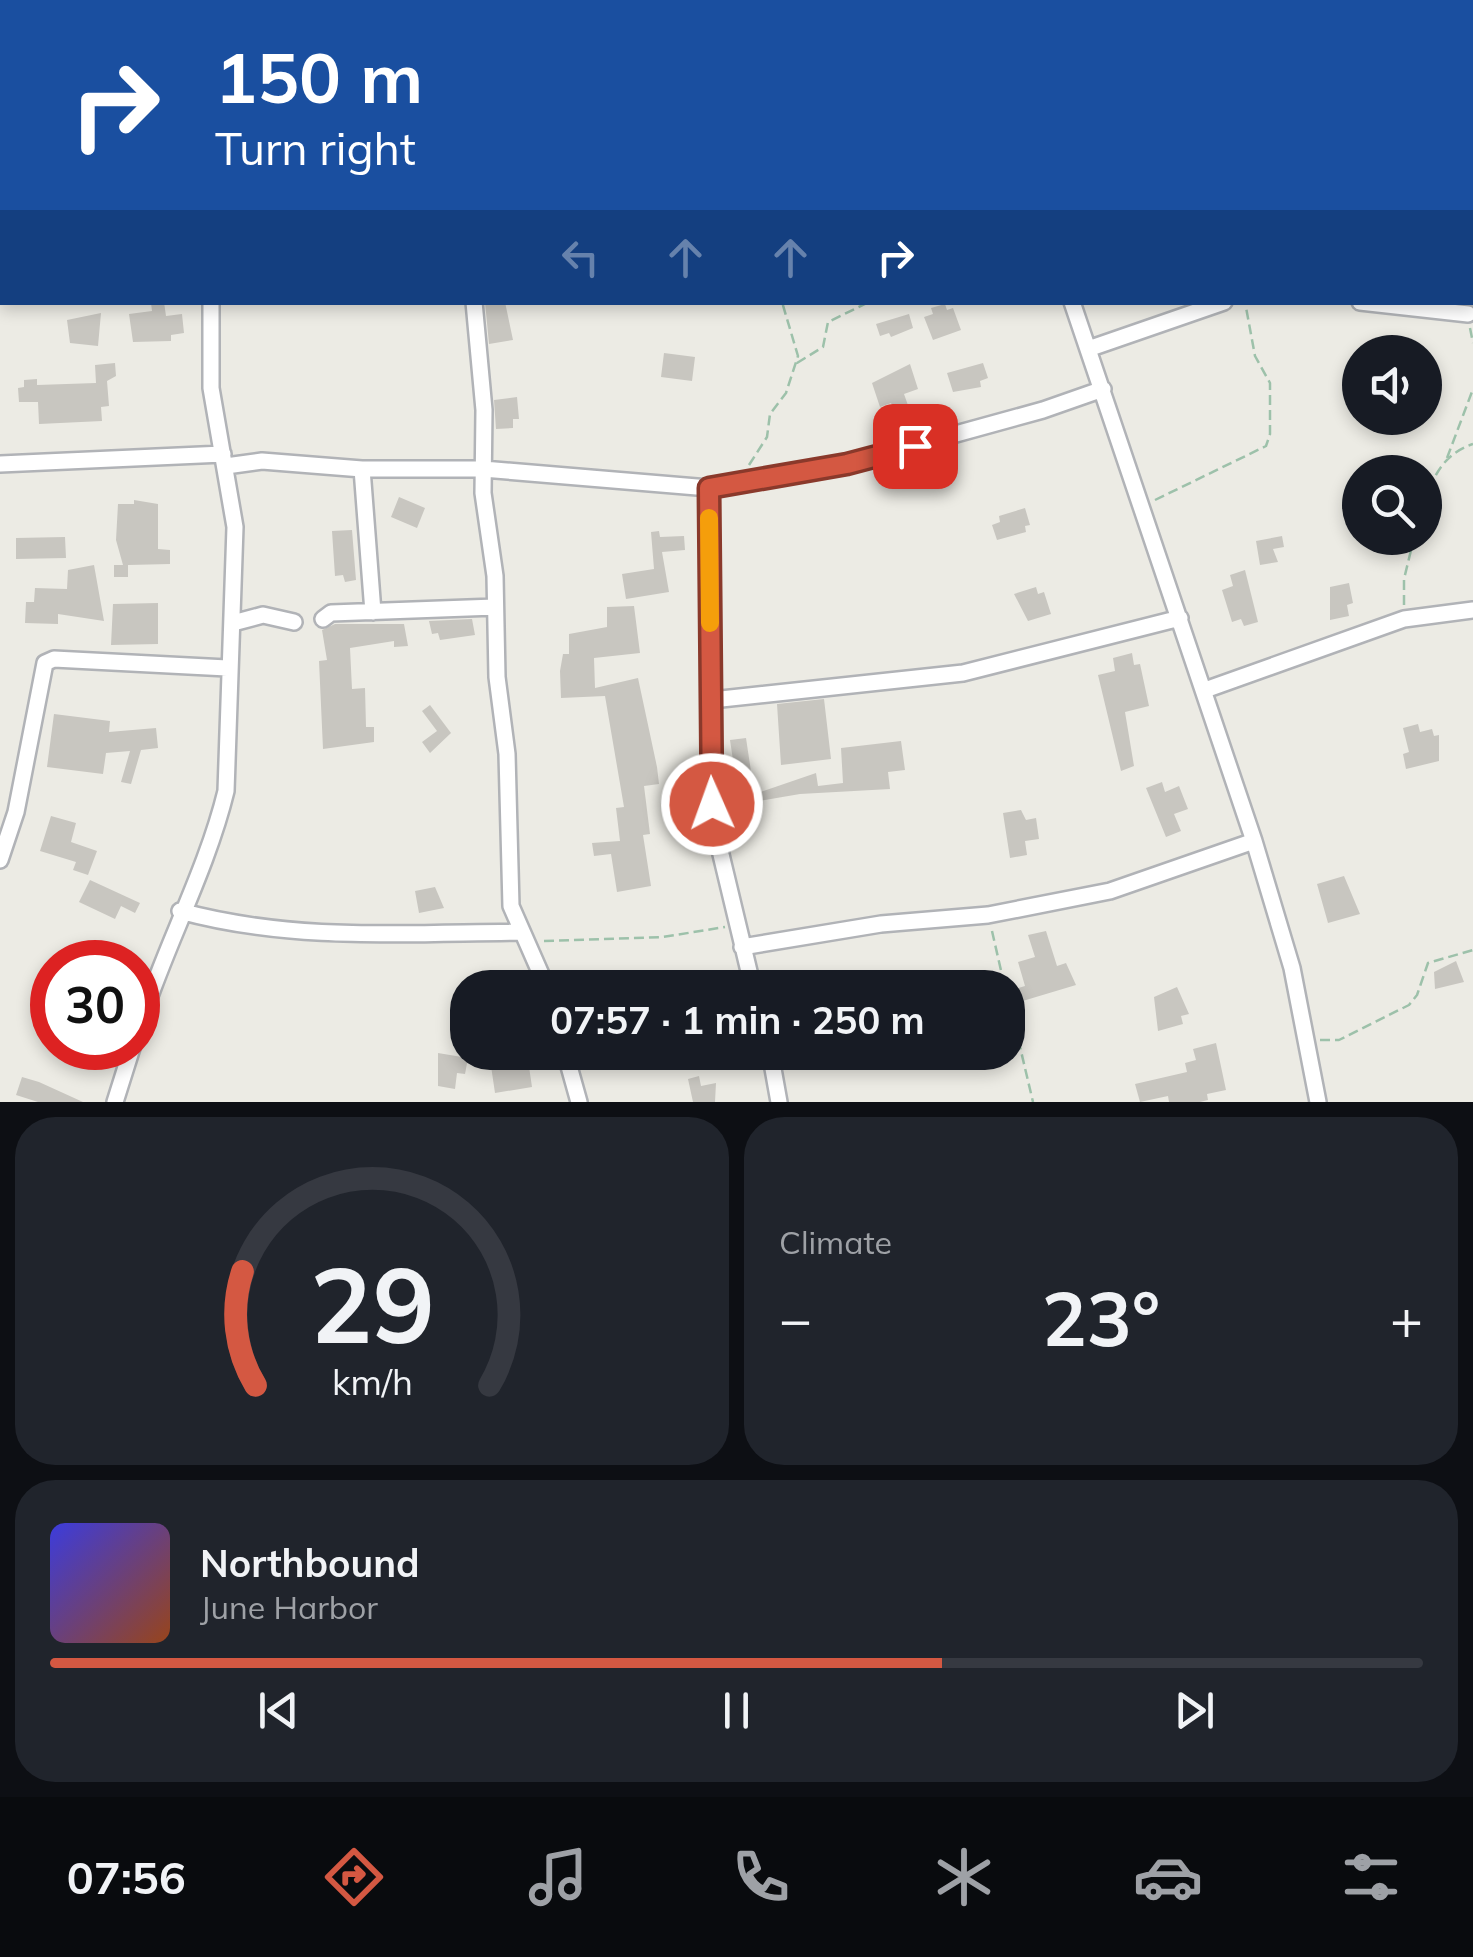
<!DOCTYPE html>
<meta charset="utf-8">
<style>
:root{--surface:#171b24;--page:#20242c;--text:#f1f3f6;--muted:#9ea1a6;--line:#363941;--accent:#d45842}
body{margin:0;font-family:Mulish,sans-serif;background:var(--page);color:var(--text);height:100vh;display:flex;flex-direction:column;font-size:38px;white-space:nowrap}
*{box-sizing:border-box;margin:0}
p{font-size:32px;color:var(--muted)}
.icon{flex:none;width:55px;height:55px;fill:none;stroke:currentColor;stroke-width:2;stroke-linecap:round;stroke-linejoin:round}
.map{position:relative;height:1102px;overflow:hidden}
.drawer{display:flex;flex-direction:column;gap:15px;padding:15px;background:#0d0f14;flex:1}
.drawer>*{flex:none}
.hud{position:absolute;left:0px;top:0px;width:1475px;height:305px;box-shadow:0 5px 15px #0003;background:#1a4fa0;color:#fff;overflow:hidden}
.buttons{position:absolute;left:1342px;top:335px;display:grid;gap:20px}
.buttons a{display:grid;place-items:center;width:100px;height:100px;border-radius:50%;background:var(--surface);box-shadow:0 5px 15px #0003;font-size:50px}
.speed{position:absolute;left:30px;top:940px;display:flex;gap:20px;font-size:50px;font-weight:700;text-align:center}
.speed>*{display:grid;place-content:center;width:130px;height:130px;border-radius:50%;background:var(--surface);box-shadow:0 5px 15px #0003;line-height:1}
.speed .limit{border:15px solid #d22;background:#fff;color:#111}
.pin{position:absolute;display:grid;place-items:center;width:85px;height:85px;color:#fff;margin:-42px;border-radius:20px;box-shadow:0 5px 15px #0006}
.me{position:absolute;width:110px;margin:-55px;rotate:358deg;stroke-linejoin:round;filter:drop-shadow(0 0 8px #0008)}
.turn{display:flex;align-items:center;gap:35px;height:210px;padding:0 50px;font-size:45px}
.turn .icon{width:130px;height:130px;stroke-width:2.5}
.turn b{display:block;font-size:70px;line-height:85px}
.lanes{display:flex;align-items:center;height:95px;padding:0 50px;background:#0003;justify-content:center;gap:50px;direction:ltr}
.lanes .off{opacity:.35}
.big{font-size:75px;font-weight:700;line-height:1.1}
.drawer .card{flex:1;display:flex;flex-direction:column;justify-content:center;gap:15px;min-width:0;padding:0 35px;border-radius:40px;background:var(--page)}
.drawer .dial{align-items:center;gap:0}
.dial svg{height:260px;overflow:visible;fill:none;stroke:var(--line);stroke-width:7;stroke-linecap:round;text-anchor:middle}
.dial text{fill:var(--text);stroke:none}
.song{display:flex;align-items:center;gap:30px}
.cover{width:120px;height:120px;border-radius:15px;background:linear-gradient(135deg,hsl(240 70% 55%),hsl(20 70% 35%))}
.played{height:10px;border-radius:5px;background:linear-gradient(90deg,var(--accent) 65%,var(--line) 65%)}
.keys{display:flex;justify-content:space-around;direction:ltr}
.heat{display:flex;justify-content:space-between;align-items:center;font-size:55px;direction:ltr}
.drawer .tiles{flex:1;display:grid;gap:15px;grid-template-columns:1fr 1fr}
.card:last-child{grid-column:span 2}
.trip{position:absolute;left:450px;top:970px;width:575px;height:100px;border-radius:40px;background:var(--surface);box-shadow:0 5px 15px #0003;font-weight:700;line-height:100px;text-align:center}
.dock{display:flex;height:160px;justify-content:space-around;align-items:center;background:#090b0e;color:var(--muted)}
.dock .icon{width:70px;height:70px}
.dock .active{color:var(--accent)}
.dock b{font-size:45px;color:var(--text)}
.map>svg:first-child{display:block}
.building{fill:#c8c6c0}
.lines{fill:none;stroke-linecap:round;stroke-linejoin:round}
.minor-casing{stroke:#b1b3b7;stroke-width:20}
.path{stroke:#9dc1aa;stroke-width:2.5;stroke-dasharray:10 5;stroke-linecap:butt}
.minor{stroke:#fff;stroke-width:15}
.route-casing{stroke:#8a392b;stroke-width:25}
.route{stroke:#d45842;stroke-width:18}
.slow{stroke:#f59e0b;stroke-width:18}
</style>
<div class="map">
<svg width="1473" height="1102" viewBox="0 0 1473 1102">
<rect width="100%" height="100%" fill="#ecebe4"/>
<!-- building -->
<path class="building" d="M164 302 166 316 182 314 184 333 171 335V341L133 342 129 314 152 311 151 303Z
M485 302H505L513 340 489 344Z
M945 304 947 310 953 308 961 330 933 340 924 317 933 314 931 308Z
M101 313 98 346 70 343 67 320Z
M909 314 913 328 891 337 889 333 880 336 876 324Z
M664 353 695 357 692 381 661 377Z
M115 363 116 376 107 381 109 406 101 407 102 421 39 424 38 402H19L18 388 24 387V380L37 379V385L96 383 95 365Z
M983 363 988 378 980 381 981 387 953 392 947 373Z
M910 364 918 389 904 394 910 411 896 416 891 403 880 407 872 383Z
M517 397 519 419H513V428L496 429 494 400Z
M399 497 425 508 417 528 391 517Z
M134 500 158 504V549L170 550V564L128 565V577H114V565H123L116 540 118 504H134Z
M1025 508 1030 525 1025 526 1026 532 997 540 992 525 1000 522 999 516Z
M352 530 356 580 345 582 343 575 335 576 332 531Z
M659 531 660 537 684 536 685 550 662 552 669 592 626 599 622 574 654 569 651 532Z
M1282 536 1284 547 1273 549 1278 562 1260 565 1256 541Z
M65 537 66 558 16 559V538Z
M94 565 104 621 58 614V624L25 623 26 602H34L35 588 67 589 68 570Z
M1245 570 1258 622 1244 626 1241 619 1232 622 1222 590 1233 586 1230 575Z
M1349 583 1353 603 1347 605 1349 616 1330 620V587Z
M1036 587 1038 594 1044 592 1051 614 1028 621 1014 594Z
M158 603V644L111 645 113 604Z
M634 606 640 653 594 658 595 688 638 678 657 767 659 784 644 786 650 834 643 835 651 886 617 892 611 854 594 856 592 843 620 841 616 808 624 807 605 696 561 698 560 671 563 654H569V634L607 627V607Z
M472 619 475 635 440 640 438 633 432 634 429 621Z
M335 624H404L408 646 394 647V641L350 648 352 689 365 688 366 727H374V742L323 749 319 661 327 660 322 630Z
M1132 653 1134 665 1140 664 1149 706 1125 712 1134 766 1121 771 1098 675 1115 671 1113 658Z
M824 699 831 759 781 765 777 704Z
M430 705 451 733 430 753 422 742 437 731 422 711Z
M54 714 110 721 109 732 156 728 158 748 141 750 131 784 121 782 130 751 106 753 103 774 47 767Z
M1418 724 1420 732 1432 729 1434 736 1439 735V761L1406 769 1403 754 1409 752 1403 728Z
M746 738 752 778 736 780 730 740Z
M901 741 905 770 888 772 890 789 800 794 747 803 746 797 816 773 818 786 843 783 841 748Z
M1162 782 1165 792 1179 786 1188 809 1174 814 1181 831 1166 837 1146 788Z
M1021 810 1026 820 1036 818 1039 839 1025 841 1027 855 1010 858 1003 813Z
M51 816 76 823 71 842 97 851 88 875 73 870 76 862 40 851Z
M1344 876 1360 914 1328 923 1317 884Z
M90 880 140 903 135 913 121 906 115 919 79 902Z
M435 887 444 908 419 913 415 891Z
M1046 931 1057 966 1066 963 1076 985 1016 1003 1012 990 1025 986 1018 962 1035 957 1028 935Z
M1456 961 1464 982 1435 989 1434 972Z
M1177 987 1189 1014 1181 1016 1183 1024 1158 1031 1154 997Z
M1216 1043 1226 1090 1207 1094 1208 1100 1200 1102H1169L1168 1096 1140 1102 1135 1084 1187 1072 1185 1063 1196 1060 1193 1049Z
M438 1053 468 1058 465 1074 457 1073 455 1089 438 1086Z
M528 1060 532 1087 495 1093 491 1066Z
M699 1076 701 1086 716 1083 715 1102H693L688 1079Z
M22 1077 39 1082 83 1102H38L16 1095Z"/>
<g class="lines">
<defs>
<path id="minor" d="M190 0V2
M454 0 455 2
M973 0V2
M513 2 515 0
M0 61H2
M1472 169H1473
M0 272H2
M474 302 484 410 483 493 495 576 497 677 507 754 511 906 547 988
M1072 302 1254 841 1292 968 1318 1102
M1360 302 1468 314
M1088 349 1224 302
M0 464 223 454
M226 466 262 461 362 469H483L709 488 847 464 1043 410 1103 389
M362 469 373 612
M709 488 712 817 753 988
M323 619 331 613 495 607
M233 623 263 615 294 622
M1205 690 1404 619 1473 610
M712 700 963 673 1180 618
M0 860 16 812 45 663 54 659 227 668
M180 911C294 942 406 933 522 932
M742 947 881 924 988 915 1110 891 1254 841
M138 1031C163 950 206 873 226 791L235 527 211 388V302
M565 1052 579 1102
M770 1052 779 1102
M115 1102 132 1048"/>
</defs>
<!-- minor casing -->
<use href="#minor" class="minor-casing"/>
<!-- path -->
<path class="path" d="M1472 291 1473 290
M1470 328 1473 343
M797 363 823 347 828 322 869 302
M1447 458 1473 389
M749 465 767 437 770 414 786 393 798 356 782 302
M1155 500 1266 446 1270 434V383L1255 356 1245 302
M1425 503C1433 475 1444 454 1473 444
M1404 605V579L1414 538
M992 931 1005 988
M544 941 663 937 725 927
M1008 996 1033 1102
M1320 1040H1339L1409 1005 1417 995 1428 963 1473 950"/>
<!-- minor -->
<use href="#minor" class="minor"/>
</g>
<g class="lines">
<defs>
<path id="route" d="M712 804 709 488 847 464 915 446"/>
</defs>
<!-- route casing -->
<use href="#route" class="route-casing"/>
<!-- route -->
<use href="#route" class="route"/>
<!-- slow -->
<path class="slow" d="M709 518 710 623"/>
</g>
</svg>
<div class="buttons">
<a><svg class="icon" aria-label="sound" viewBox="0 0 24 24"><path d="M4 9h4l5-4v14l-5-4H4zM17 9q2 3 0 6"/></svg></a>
<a><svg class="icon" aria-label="search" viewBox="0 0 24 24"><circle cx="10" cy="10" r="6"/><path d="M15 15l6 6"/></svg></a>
</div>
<div class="speed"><div class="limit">30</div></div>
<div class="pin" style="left:915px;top:446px;background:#d93025"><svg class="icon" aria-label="arrive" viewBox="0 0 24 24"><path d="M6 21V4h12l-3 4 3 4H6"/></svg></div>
<svg class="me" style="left:712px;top:804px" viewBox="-20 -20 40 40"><circle r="17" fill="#d45842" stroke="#fff" stroke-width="3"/><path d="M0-11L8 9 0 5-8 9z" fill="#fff"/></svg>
<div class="trip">07:57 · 1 min · 250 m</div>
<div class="hud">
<div class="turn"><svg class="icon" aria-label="right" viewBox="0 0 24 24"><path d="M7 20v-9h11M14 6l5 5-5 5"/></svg><div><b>150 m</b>Turn right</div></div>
<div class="lanes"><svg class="icon off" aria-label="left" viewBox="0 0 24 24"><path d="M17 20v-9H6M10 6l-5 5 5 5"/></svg><svg class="icon off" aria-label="ahead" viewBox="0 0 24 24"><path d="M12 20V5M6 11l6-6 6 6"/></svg><svg class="icon off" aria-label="ahead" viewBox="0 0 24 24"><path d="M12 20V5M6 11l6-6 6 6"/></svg><svg class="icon" aria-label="right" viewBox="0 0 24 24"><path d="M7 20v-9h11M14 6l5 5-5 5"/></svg></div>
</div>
</div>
<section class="drawer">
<div class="tiles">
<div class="card dial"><svg viewBox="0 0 100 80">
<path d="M14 69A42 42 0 1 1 86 69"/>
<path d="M14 69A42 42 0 0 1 10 34" stroke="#d45842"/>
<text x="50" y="56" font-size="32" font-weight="700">29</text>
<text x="50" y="72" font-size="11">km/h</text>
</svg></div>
<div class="card"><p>Climate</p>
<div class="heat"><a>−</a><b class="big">23°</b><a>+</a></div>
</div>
<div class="card">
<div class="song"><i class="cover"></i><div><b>Northbound</b><p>June Harbor</p></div></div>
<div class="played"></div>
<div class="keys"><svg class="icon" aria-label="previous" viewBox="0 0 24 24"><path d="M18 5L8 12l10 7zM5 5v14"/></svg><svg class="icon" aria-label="pause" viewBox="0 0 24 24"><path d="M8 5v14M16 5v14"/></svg><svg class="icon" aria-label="next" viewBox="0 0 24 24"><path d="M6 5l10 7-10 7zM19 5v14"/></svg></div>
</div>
</div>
</section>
<nav class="dock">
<b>07:56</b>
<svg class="icon active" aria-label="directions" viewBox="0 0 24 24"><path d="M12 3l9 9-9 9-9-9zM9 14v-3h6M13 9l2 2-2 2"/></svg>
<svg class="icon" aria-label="music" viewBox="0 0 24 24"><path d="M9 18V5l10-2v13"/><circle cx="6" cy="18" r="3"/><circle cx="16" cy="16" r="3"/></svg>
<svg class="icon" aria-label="phone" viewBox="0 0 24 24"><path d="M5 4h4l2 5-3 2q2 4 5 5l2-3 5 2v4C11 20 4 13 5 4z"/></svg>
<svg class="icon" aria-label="climate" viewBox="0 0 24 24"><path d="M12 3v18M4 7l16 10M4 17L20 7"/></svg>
<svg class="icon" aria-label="car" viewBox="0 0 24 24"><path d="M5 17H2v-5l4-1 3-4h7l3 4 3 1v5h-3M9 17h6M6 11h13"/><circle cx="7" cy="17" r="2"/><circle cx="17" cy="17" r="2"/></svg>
<svg class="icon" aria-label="filters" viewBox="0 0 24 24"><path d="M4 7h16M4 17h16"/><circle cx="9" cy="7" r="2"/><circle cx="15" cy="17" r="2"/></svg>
</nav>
